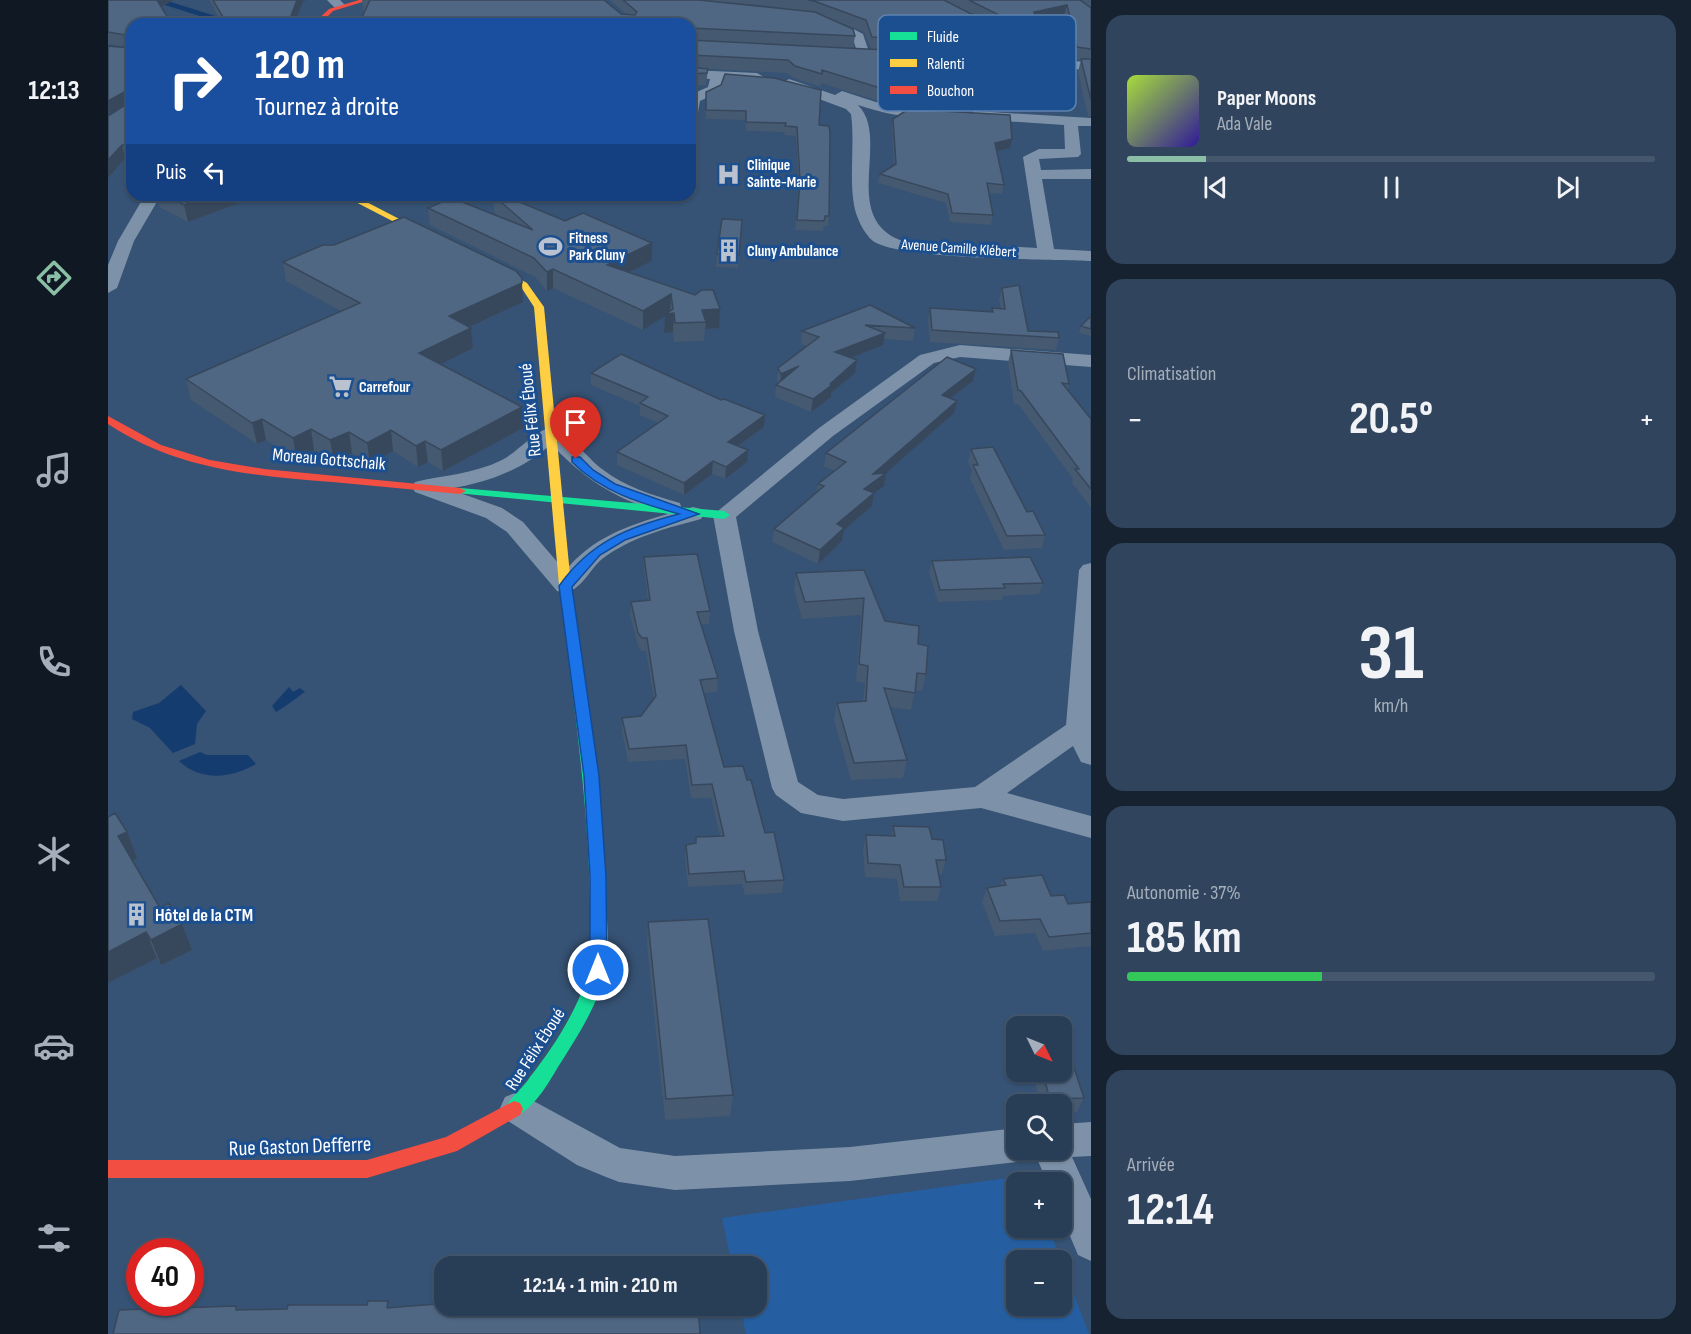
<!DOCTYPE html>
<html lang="fr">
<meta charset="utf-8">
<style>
:root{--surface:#283e57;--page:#30455d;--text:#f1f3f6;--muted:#a5aeba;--line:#44576d;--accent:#8abfa5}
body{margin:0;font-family:"Sofia Sans Condensed",sans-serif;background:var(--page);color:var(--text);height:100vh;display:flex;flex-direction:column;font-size:22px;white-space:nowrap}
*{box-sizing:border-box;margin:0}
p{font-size:20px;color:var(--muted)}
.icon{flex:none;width:33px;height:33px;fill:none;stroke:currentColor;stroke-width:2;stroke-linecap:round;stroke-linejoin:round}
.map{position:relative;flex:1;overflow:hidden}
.side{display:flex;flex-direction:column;gap:15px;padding:15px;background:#162230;width:600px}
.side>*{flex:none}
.banner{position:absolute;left:18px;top:18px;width:570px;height:183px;border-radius:18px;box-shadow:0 2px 4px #0004,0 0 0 2px var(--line);background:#1a4fa0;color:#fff;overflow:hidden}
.needle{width:39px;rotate:133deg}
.controls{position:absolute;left:898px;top:1016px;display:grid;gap:12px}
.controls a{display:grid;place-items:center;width:66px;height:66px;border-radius:12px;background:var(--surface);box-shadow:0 2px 4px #0004,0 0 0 2px var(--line);font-size:30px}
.speed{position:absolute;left:18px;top:1238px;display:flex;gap:12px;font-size:30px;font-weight:700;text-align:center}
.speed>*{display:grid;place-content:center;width:78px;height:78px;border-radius:50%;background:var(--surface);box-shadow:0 2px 4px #0004,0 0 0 2px var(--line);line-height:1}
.speed .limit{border:9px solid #d22;background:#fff;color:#111}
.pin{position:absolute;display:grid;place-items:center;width:51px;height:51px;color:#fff;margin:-62px -26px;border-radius:50% 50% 50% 0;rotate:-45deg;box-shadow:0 0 6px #0007}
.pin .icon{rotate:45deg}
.me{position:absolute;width:66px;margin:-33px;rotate:0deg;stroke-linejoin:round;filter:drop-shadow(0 0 4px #0008)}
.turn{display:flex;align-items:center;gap:21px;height:126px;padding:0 30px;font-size:27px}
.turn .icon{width:78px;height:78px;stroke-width:2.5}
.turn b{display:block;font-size:42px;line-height:51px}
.then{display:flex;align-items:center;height:57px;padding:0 30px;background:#0003;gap:12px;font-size:22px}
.big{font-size:45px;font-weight:700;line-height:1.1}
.side .tile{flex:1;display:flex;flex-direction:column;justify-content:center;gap:9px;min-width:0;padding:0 21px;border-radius:18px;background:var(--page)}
.side .dial{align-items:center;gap:0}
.dial b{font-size:78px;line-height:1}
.song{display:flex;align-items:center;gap:18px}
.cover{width:72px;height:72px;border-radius:9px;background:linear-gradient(135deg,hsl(80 70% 55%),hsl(250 70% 35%))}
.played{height:6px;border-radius:3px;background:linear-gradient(90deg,var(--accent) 15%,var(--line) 15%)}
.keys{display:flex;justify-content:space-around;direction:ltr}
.heat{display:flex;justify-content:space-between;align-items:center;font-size:33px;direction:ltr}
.charge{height:9px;border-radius:4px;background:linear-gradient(90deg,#34c759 37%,var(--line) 0)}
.trip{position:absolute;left:326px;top:1256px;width:333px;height:60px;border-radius:18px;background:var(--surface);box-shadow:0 2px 4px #0004,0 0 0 2px var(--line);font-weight:700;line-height:60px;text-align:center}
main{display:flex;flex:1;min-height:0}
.dock{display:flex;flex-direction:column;width:108px;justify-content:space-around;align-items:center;background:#101923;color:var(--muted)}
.dock .icon{width:42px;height:42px}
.dock .active{color:var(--accent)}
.dock b{font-size:27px;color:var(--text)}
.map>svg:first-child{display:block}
.green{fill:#265fa1}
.water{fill:#153c6e}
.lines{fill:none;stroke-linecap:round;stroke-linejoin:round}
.stream{stroke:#153c6e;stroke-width:4.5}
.street{fill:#7d92a8;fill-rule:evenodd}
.fast{fill:#16e098;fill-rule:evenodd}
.slow{fill:#ffcf43;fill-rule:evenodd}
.jam{fill:#f24e42;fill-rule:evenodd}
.wall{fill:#455971;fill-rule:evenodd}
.shaded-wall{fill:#38485c}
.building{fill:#506783;stroke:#38485c;stroke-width:1.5}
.route{fill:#1a73e8;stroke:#114b97;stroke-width:1.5}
.labels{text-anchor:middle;stroke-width:6;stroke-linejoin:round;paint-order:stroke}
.far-poi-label{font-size:15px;font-weight:bold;fill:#fff;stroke:#1b4f8f;text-anchor:start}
.far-street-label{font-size:15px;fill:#fff;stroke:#1b4f8f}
.street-label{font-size:18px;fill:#fff;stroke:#1b4f8f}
.poi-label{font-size:18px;font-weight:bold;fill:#fff;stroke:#1b4f8f;text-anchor:start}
.near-street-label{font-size:21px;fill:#fff;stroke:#1b4f8f}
.key{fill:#1b4f8f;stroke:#5f84b1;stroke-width:1.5}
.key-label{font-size:16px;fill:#fff}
</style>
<main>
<nav class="dock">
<b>12:13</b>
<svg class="icon active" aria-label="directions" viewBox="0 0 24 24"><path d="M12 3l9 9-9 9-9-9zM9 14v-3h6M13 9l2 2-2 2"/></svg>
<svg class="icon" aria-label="music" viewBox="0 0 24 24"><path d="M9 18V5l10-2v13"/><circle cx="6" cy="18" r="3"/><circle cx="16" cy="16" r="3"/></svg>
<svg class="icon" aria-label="phone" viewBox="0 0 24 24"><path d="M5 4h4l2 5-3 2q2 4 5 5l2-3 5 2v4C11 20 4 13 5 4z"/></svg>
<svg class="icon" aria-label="climate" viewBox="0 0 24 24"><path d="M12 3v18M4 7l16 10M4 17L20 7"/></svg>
<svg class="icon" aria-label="car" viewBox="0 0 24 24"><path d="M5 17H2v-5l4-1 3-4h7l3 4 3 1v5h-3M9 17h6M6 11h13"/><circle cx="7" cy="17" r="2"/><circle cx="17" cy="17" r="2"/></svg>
<svg class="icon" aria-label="filters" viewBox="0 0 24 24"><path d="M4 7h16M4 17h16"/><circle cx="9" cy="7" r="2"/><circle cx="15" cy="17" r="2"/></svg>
</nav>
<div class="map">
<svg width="983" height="1334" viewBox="0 0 983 1334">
<rect width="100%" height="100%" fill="#365274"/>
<!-- green -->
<path class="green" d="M920 1175 923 1182H909V1227H940L953 1260H909V1305H954V1263L981 1334H638L632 1305H648V1266H624L614 1218Z"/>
<!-- water -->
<path class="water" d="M73 685 98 711 89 724 87 744 65 753 42 728 24 719 25 712 51 703Z
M181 687 185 692 192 688 197 692C189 697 179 706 168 712L164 706Z
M92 752 99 755H140L148 764C124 778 93 782 71 761Z"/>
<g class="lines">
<!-- stream -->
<path class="stream" d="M49 0 125 24"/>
<!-- street -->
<path class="street" d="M219 0H232L238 6 228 9Z
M559 0C578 0 596 3 615 4 665 8 711 9 755 34L762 55 761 58H751L745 39 706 21 588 9Z
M863 56 983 62V70L858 63V57Z
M582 70 649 73 656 77 649 81 615 80 611 92 592 101 589 118 582 122V95L600 87 602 79 582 78Z
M681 79 727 95 734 91 783 107 830 109 837 113C824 126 767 111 750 105 783 138 732 216 792 240L929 248 915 157 931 149H957L956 125 866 119 859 115 866 111 983 118V126H970L973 154 970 157 931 159 933 170 983 169V179H934L946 249 983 251V261C943 259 791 260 765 241 756 234 748 217 746 205 741 176 747 144 743 114L738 109 676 86 674 83Z
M37 195H53L26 241 9 288 0 293V265L10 241Z
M852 345 983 355V367L852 357 826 363 725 436 628 517 650 631 690 782 710 795 735 799 867 787 958 725 971 570 975 565 983 563V765L973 762 965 746 899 793 983 816V838L873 808 735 821 693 813 668 795 664 788 626 631 605 515 711 428 812 355Z
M444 427C460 431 479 458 494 469 517 487 544 495 572 503L574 510 585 507 593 509 596 514 593 519C559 528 523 537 494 559 479 572 471 597 449 591L399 532 378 518 307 492 304 487 307 482C336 475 366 474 394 460 411 451 426 431 444 427ZM443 444C477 480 512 502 560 514 520 525 484 538 457 571L415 522 394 508 341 489C380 482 413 471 443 444Z
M409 1092 512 1148 567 1156 742 1147 909 1128V1149H925L921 1157 909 1162 742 1181 567 1190 511 1182 498 1177 469 1165 397 1119 392 1108 397 1097Z
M983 1122V1156L964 1157 983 1199V1261L970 1255 954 1217V1182H939L925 1149H954V1124Z"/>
<!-- fast -->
<path class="fast" d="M352 488 616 511 622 515 616 519 348 493 346 491 348 489Z
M457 581 463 585C478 689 495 792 498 897 498 920 503 946 498 969 491 1004 469 1037 450 1067 440 1084 425 1110 406 1117L400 1115 397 1109C402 1097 415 1088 422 1077 444 1049 465 1017 477 983 487 957 482 929 482 902 480 795 464 691 451 585Z"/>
<!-- slow -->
<path class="slow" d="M234 195H245L330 239 323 241Z
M372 261H378L419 283 436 307 463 585 461 588H453L451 585 426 307 413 287 372 265Z"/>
<!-- jam -->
<path class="jam" d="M251 0H261L225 11 212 24H205L221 9Z
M0 416 53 445 102 460 156 469 352 488 358 491 352 494C309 490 267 486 224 482 145 476 67 469 0 424Z
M406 1101 412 1103 415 1109 412 1115 349 1151 259 1178H0V1160H259L338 1137Z"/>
</g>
<!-- wall -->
<path class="wall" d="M0 0H65L24 24V158H17L0 178 21 47 0 44Z
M101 0H198L195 2 186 24H114Z
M254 0H496L513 14H518L502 0H972L981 7 974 0H983V117L980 116 970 72 973 60 967 59 956 16 928 23 931 35 928 48 922 45 920 56 763 49 756 32 728 21 747 36 745 48 582 40 902 98 899 111 783 105 713 83V87L686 78 679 73 600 69 598 85 582 86V24H251L258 10H255ZM597 1 652 5 683 9Z
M908 63 933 75 913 89 907 68Z
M598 92 711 125 721 216 720 226H716L715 231 687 230 691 190 688 136 676 135 677 132 638 131 637 120 598 119Z
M797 109 902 148 889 151 896 185 894 194 881 193 885 215 883 225 842 222 838 203 770 183 772 174 786 166 784 128 785 119 796 112Z
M49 195H153L80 222 51 207Z
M385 195 457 221 544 243V261L522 272 587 295 611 328 597 329 596 341 566 342 565 332 556 333 557 316 535 330 445 288 439 291 427 277 322 225 320 208 390 216 386 212Z
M634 220 630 268 608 267 609 254Z
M175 262 415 302 362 327 363 328 365 348 332 364 415 428 335 471 320 462 310 467 285 451 262 464 244 453 226 461 206 450 188 459 158 440 149 444 83 400 78 379 233 311 178 281Z
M894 288 920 331 951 338 948 350 822 342 820 320 822 308 884 312V308L893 309 891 300Z
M762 305 807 328 805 341 776 339 775 345 743 358 749 360 747 373 723 393V397L703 412 667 397 668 385 670 383 669 381 670 368 699 346 693 344 694 331Z
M983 316V336L971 333 973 326Z
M903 350 961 384 960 390 983 419V508L964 483 965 479 910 404H906L900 363Z
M868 369 865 381 843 398 846 413 778 473 776 486 766 493 764 506 736 530 734 541 710 564 664 542 666 529 708 493 710 484 727 471 716 466 718 453Z
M483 373 656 427 631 446 640 450 639 462 617 479 604 474 576 495 509 465V452L550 423 532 415V406L483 385Z
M863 449 919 512 937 535 934 548 896 550 862 479 864 470 860 462Z
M536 557 602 611 601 624H593L610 678 609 692 595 693 616 767 657 833 676 880 674 893 637 895 634 884 580 887 577 858 578 845 587 843 588 837 612 836 603 798H583L577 759 520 762 514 731V718L533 716 546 699 538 651H534L530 646 522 615 523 602 540 601 536 570Z
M824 561 935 583 931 594 895 596 894 600 830 602 821 573Z
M756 570 777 621 810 644 818 674 814 691 807 690 803 710 782 707 799 760 795 778 743 780 726 720 729 703 755 701 757 683 748 681 753 615 694 619 686 590 688 573Z
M0 817 29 858 24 861 52 908 84 950 53 965 49 958 0 983Z
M785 826 824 839 838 860 834 874H830L833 887 829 901H792L789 879 757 877 755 849 758 835 783 836Z
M895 879 943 896 960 904 983 902V946L935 951 927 933 887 936 874 902 879 888 892 886Z
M540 922 625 1095 622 1116 557 1120 539 944Z
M923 1071H954L976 1098 969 1112 954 1113V1104H933Z"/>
<!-- shaded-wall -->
<path class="shaded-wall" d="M48 0H65L50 9Z
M189 0H198L195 2 186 24H180Z
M959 5 956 16 923 24 926 12Z
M935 69 933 75 913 89 915 83Z
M23 88 24 101 0 115V101Z
M904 139 902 148 885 152 887 143Z
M14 145 17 158 0 178V160Z
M104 195H153L80 222 76 205Z
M544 243V261L499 283V265Z
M445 269V288L439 291V272Z
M414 283 415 302 342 336 341 316Z
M563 294 562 313H566L565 332 556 333 557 316 535 330V311Z
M612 309 611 328 597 329 598 322 594 310Z
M363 328 365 348 313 374 311 353Z
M777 333 775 345 725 365 727 352Z
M749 360 747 373 723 393V397L703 412 705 399Z
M691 366 672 386 673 374Z
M868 369 865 381 831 407 834 395Z
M849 401 846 413 778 473 776 486 754 502 756 489 765 474Z
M414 407 415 428 335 471 333 450Z
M657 415 656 427 619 454 620 442Z
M154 419 158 440 149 444 144 423Z
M203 429 206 450 188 459 185 438Z
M283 430 285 451 262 464 259 443Z
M241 432 244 453 226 461 222 440Z
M317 441 320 462 310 467 308 446Z
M640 450 639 462 617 479 618 467Z
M605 461 604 474 576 495V483Z
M766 493 764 506 736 530 734 541 710 564 712 550 729 524Z
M19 832 29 858 20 863 10 836Z
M74 924 84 950 53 965 43 940Z
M38 932 49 958 0 983V952Z"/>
<!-- building -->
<path class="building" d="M0 0H49L63 23 73 24H24V145H14L0 160V116L22 102 23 88 0 101V46L21 48 24 36 0 32Z
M105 0H189L180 24H119Z
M262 0H496L513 14 527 15 529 12 515 0H591L707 12 745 29 747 36 582 28V24H568L569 20 504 17 507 24H362L363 18H317L316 24H251Z
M700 0H836L922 44 764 37 758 20 706 1Z
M861 0H972L983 8V49L969 47 959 5 926 12 931 35Z
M582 38V40L897 56 902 98 785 92 714 70V74L687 66 680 60 583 55 582 60Z
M973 59H983V100Z
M582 67 600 69 599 73 582 74Z
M617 74 666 78 713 90 711 125 721 126 722 133 721 216H717L716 221 689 220 692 181 689 127 677 126 678 123 638 122V111L598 110V92L613 85Z
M797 109 902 115 904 139 887 143 896 185 879 183 885 215 844 213 840 194 772 174 788 164 785 119 799 110Z
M57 195H104L76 205Z
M385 195H395L457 221 475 213 544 243 499 265 587 295 594 290H605L612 309 594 310 598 322 567 323 566 313 557 314 565 309 563 294 535 311 445 269 439 272 426 258 320 208 344 198 425 230Z
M296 217 408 271 414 278V283L341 316 363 328 311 353 414 407 333 450 317 441 308 446 283 430 259 443 241 432 222 440 203 429 185 438 154 419 144 423 78 379 252 303 175 262 215 245H226Z
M614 219 634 220 631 255 609 254Z
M911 285 920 331 950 332 951 338 824 330 822 308 885 312 884 308 897 309 894 288Z
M762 305 807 328 757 325 777 333 727 352 749 360 722 384 724 385 705 399 668 385 691 366 673 374 670 368 711 337 694 331Z
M983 316V329L973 326Z
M903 350 955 354 961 384 954 383 983 419V489L967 469H971L913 391 910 390Z
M513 354 613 400 616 399 657 415 620 442 640 450 618 467 605 461 576 483 509 452 560 416 532 403 540 397 483 373Z
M839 357 868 369 834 395 849 401 765 474 778 473 756 489 766 493 729 524 736 528 712 550 666 529 716 486 710 484 738 462 718 453Z
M885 447 919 512 925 511 937 535 899 536 865 465H870L863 449Z
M589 554 602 611 589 612 610 678 592 680 616 767 635 766 639 780H643L657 833 666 832 676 880 638 882 636 871 581 874 578 845 588 843V837L616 836 604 784 584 785 578 745 521 749 514 718 533 716 548 696 539 638H534L530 633 523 602 542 600 536 557Z
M922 557 935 583 895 584 897 588 832 590 824 561Z
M756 570 777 621 811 626 810 644 820 646 818 674 809 673 807 693 776 688 799 760 746 763 729 703 758 701 760 666 751 664 756 598 697 602 688 573Z
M7 813 19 832 10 836 52 908 61 903 74 924 43 940 38 932 0 952V817Z
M785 826 821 827 824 839 835 840 838 860H828L833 887H796L792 865 760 863 758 835 787 836Z
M934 875 943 896 956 895 960 904 983 902V933L941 937 932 919 892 921 879 888 898 885 895 879Z
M600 919 625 1095 558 1099 540 922Z
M954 1032 976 1098 942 1099 934 1071H954Z
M260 1301H280L279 1308 328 1304V1301H336V1305L475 1307V1305H574V1306L590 1305 592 1334H5L11 1310 128 1306V1310L179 1309 180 1305H259Z"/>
<!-- route -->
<path class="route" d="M464 457H472L485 470 507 484 591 514 517 540 492 555 464 587 491 776 498 876 499 970 496 975 490 977 484 975 482 970V876L476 776 451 586C482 542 520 527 571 514 532 503 494 492 464 462Z"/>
<!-- icons -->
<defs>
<symbol id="hospital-bare" viewBox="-9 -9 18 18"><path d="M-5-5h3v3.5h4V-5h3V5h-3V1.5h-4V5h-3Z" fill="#b9c2ce" stroke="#1b4f8f" stroke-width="2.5" paint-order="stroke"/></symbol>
<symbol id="stadium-bare" viewBox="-9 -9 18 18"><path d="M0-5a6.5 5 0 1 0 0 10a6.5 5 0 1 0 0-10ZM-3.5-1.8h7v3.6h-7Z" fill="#b9c2ce" stroke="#1b4f8f" stroke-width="2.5" paint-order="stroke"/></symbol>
<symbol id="building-bare" viewBox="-9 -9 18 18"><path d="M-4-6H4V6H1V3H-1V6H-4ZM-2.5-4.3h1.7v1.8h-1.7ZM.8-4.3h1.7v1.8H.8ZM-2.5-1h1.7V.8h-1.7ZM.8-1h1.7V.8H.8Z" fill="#b9c2ce" stroke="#1b4f8f" stroke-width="2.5" paint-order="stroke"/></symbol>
<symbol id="supermarket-bare" viewBox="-9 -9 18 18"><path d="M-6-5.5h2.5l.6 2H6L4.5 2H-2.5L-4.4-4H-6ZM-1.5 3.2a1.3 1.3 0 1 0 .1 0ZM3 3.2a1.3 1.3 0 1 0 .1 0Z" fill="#b9c2ce" stroke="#1b4f8f" stroke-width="2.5" paint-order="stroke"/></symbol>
</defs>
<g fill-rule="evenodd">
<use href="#hospital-bare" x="604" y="158" width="33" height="33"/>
<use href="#stadium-bare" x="426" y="230" width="33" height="33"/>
<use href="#building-bare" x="604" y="234" width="33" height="33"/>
<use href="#supermarket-bare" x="216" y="370" width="33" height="33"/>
<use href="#building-bare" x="12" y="898" width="33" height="33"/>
</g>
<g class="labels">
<!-- far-poi labels -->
<g class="far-poi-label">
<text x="639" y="170">Clinique<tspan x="639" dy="17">Sainte-Marie</tspan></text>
<text x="461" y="243">Fitness<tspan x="461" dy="17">Park Cluny</tspan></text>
<text x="639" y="256">Cluny Ambulance</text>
<text x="251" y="392">Carrefour</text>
</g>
<!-- far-street labels -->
<g class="far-street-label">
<text transform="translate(851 248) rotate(4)" y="5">Avenue Camille Klébert</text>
</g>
<!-- street labels -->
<g class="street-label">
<text transform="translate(422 410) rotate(-96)" y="6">Rue Félix Éboué</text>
<text transform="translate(221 459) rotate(5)" y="6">Moreau Gottschalk</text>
<text transform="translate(427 1049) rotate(-57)" y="6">Rue Félix Éboué</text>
</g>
<!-- poi labels -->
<g class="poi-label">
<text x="47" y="921">Hôtel de la CTM</text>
</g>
<!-- near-street labels -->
<g class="near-street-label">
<text transform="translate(192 1146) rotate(-2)" y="7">Rue Gaston Defferre</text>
</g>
</g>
<!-- legend -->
<rect x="770" y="15" width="198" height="96" rx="9" class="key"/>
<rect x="782" y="32" width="27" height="8" fill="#16e098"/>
<rect x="782" y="59" width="27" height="8" fill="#ffcf43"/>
<rect x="782" y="86" width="27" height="8" fill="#f24e42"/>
<g class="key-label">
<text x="819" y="42">Fluide</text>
<text x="819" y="69">Ralenti</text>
<text x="819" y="96">Bouchon</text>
</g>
</svg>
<div class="controls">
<a><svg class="needle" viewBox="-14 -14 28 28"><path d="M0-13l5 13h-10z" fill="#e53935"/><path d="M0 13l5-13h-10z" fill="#a5aeba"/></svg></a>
<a><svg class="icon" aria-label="search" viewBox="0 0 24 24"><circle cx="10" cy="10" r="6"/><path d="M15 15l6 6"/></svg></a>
<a>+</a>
<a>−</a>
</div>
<div class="speed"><div class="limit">40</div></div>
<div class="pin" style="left:468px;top:459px;background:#d93025"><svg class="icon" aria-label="arrive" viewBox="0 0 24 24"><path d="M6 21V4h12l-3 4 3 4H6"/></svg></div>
<svg class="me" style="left:490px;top:970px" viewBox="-20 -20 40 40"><circle r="17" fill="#1a73e8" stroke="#fff" stroke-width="3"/><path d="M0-11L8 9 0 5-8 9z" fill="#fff"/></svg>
<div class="trip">12:14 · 1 min · 210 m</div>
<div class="banner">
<div class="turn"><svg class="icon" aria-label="right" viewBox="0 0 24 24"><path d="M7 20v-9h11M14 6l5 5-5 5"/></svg><div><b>120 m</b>Tournez à droite</div></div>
<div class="then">Puis<svg class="icon" aria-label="left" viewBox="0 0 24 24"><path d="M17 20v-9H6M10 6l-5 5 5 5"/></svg></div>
</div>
</div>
<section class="side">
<div class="tile">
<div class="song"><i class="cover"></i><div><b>Paper Moons</b><p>Ada Vale</p></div></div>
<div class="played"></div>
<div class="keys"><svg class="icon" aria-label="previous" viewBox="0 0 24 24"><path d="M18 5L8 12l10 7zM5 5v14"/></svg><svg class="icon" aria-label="pause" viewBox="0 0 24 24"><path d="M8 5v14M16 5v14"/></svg><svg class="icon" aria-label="next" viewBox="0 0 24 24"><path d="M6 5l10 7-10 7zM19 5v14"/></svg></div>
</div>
<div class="tile"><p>Climatisation</p>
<div class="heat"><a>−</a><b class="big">20.5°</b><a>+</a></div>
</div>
<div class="tile dial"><b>31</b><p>km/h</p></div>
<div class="tile"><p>Autonomie · 37%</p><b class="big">185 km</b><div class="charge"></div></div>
<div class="tile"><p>Arrivée</p><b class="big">12:14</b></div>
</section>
</main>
